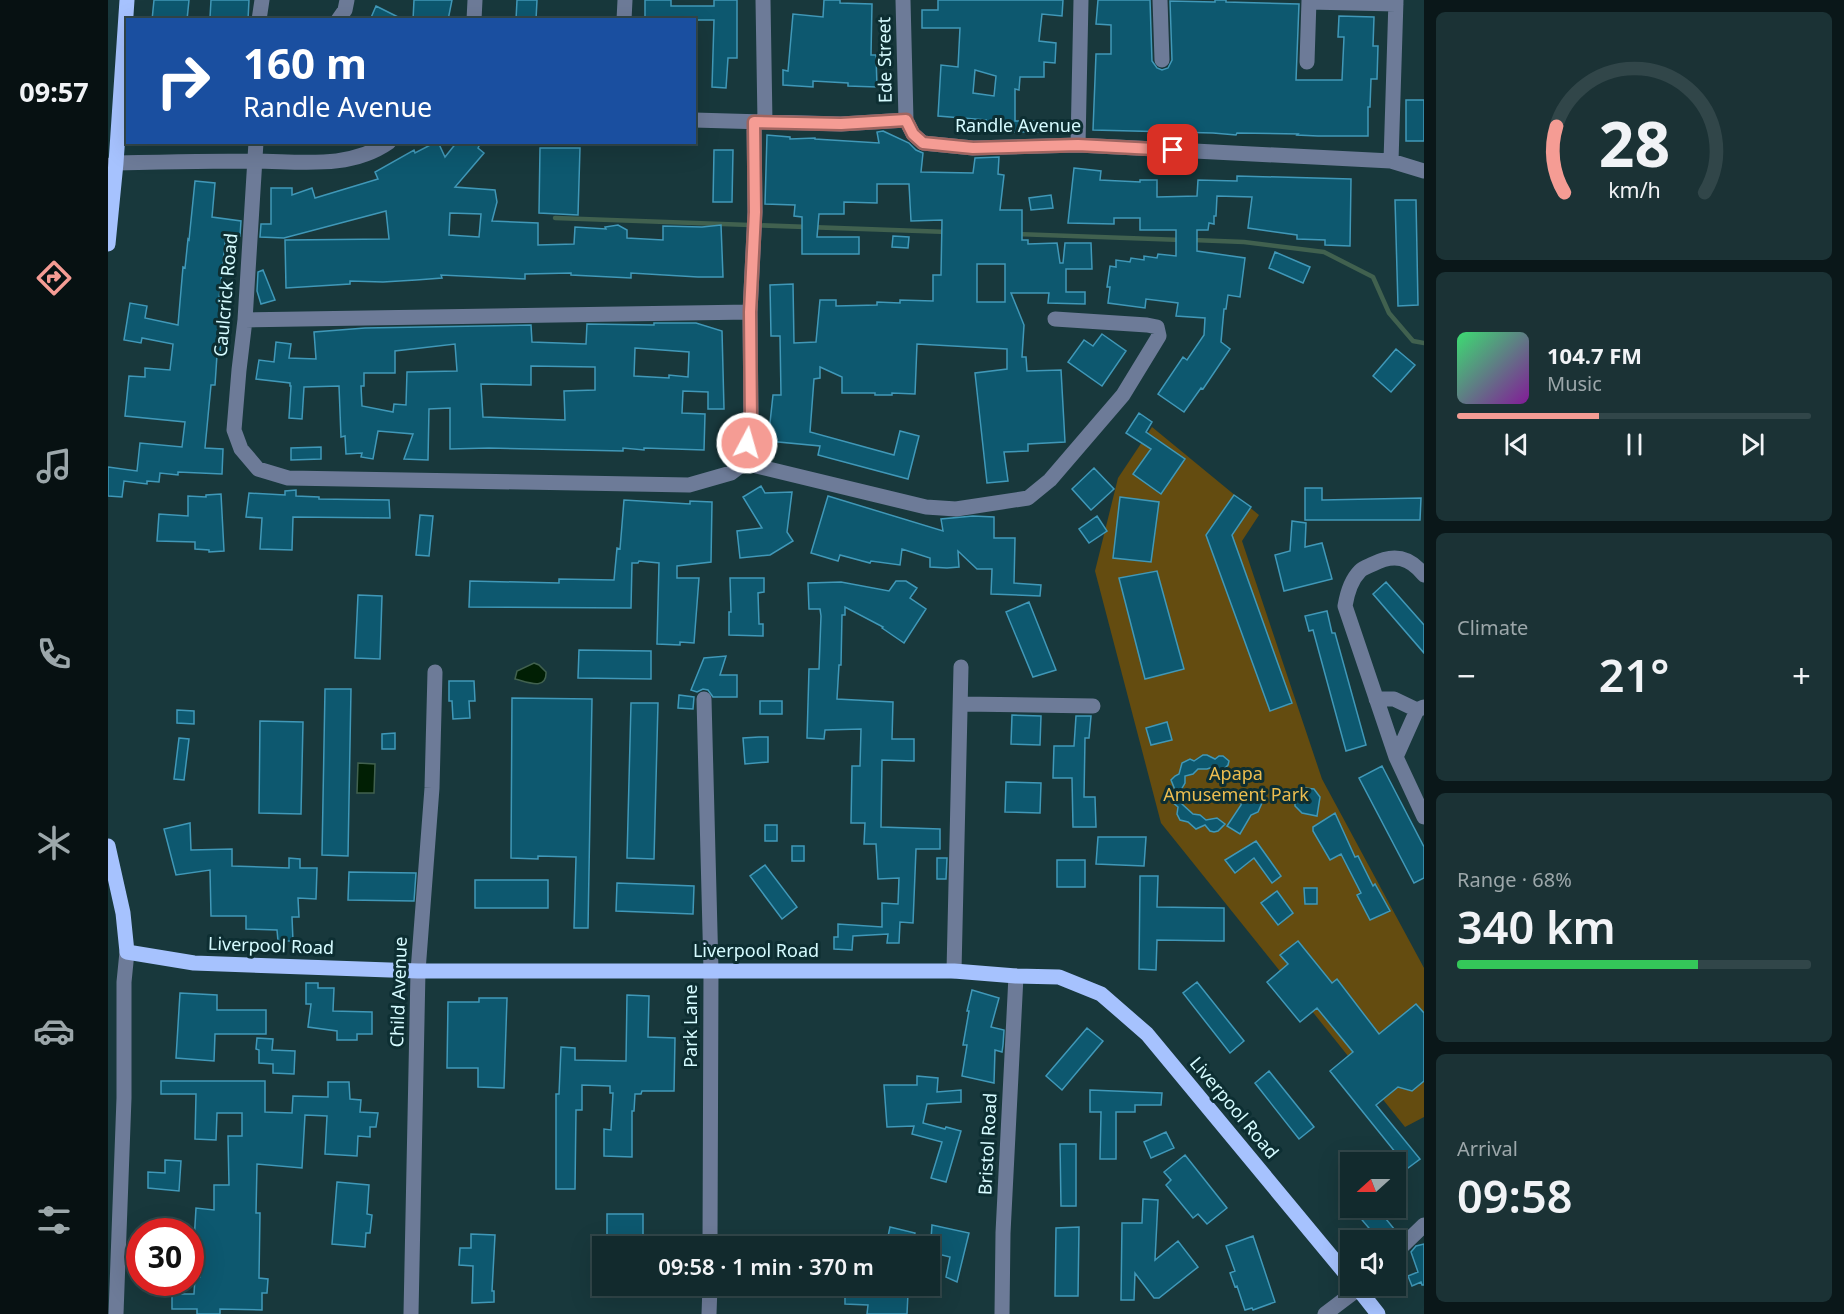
<!DOCTYPE html>
<meta charset="utf-8">
<style>
:root{--surface:#122a2d;--page:#1b3235;--text:#f1f3f6;--muted:#9ca7aa;--line:#314649;--accent:#f59c94}
body{margin:0;font-family:"Noto Sans",sans-serif;background:var(--page);color:var(--text);height:100vh;display:flex;flex-direction:column;font-size:22px;white-space:nowrap}
*{box-sizing:border-box;margin:0}
p{font-size:20px;color:var(--muted)}
.icon{flex:none;width:33px;height:33px;fill:none;stroke:currentColor;stroke-width:2;stroke-linecap:round;stroke-linejoin:round}
.map{position:relative;flex:1;overflow:hidden}
.details{display:flex;flex-direction:column;gap:12px;padding:12px;background:#0a1719;width:420px}
.details>*{flex:none}
.hud{position:absolute;left:18px;top:18px;width:570px;height:126px;border-radius:0px;box-shadow:0 6px 24px #0002,0 0 0 2px var(--line);background:#1a4fa0;color:#fff;overflow:hidden}
.needle{width:39px;rotate:249deg}
.controls{position:absolute;left:1232px;top:1152px;display:grid;gap:12px}
.controls a{display:grid;place-items:center;width:66px;height:66px;border-radius:0px;background:var(--surface);box-shadow:0 6px 24px #0002,0 0 0 2px var(--line);font-size:30px}
.speed{position:absolute;left:18px;top:1218px;display:flex;gap:12px;font-size:30px;font-weight:700;text-align:center}
.speed>*{display:grid;place-content:center;width:78px;height:78px;border-radius:50%;background:var(--surface);box-shadow:0 6px 24px #0002,0 0 0 2px var(--line);line-height:1}
.speed .limit{border:9px solid #d22;background:#fff;color:#111}
.pin{position:absolute;display:grid;place-items:center;width:51px;height:51px;color:#fff;margin:-26px;border-radius:12px;box-shadow:0 3px 9px #0006}
.me{position:absolute;width:66px;margin:-33px;rotate:6deg;stroke-linejoin:round;filter:drop-shadow(0 0 4px #0008)}
.turn{display:flex;align-items:center;gap:21px;height:126px;padding:0 18px;font-size:27px}
.turn .icon{width:78px;height:78px;stroke-width:2.5}
.turn b{display:block;font-size:42px;line-height:51px}
.big{font-size:45px;font-weight:600;line-height:1.1}
.details .widget{flex:1;display:flex;flex-direction:column;justify-content:center;gap:9px;min-width:0;padding:0 21px;border-radius:9px;background:var(--page)}
.details .dial{align-items:center;gap:0}
.dial svg{height:156px;overflow:visible;fill:none;stroke:var(--line);stroke-width:7;stroke-linecap:round;text-anchor:middle}
.dial text{fill:var(--text);stroke:none}
.song{display:flex;align-items:center;gap:18px}
.cover{width:72px;height:72px;border-radius:9px;background:linear-gradient(135deg,hsl(140 70% 55%),hsl(290 70% 35%))}
.played{height:6px;border-radius:3px;background:linear-gradient(90deg,var(--accent) 40%,var(--line) 40%)}
.keys{display:flex;justify-content:space-around;direction:ltr}
.heat{display:flex;justify-content:space-between;align-items:center;font-size:33px;direction:ltr}
.charge{height:9px;border-radius:4px;background:linear-gradient(90deg,#34c759 68%,var(--line) 0)}
.trip{position:absolute;left:484px;top:1236px;width:348px;height:60px;border-radius:0px;background:var(--surface);box-shadow:0 6px 24px #0002,0 0 0 2px var(--line);font-weight:600;line-height:60px;text-align:center}
main{display:flex;flex:1;min-height:0}
.tabs{display:flex;flex-direction:column;width:108px;justify-content:space-around;align-items:center;background:#071112;color:var(--muted)}
.tabs .icon{width:42px;height:42px}
.tabs .current{color:var(--accent)}
.tabs b{font-size:27px;color:var(--text)}
.map>svg:first-child{display:block}
.green{fill:#644c10}
.water{fill:#011f04;stroke:#41614f;stroke-width:1.5}
.lines{fill:none;stroke-linecap:round;stroke-linejoin:round}
.stream{stroke:#41614f;stroke-width:4.5}
.building{fill:#0d586f;stroke:#4098b8;stroke-width:1.5;fill-rule:evenodd}
.minor{stroke:#6d7b98;stroke-width:15}
.major{stroke:#a6c2fe;stroke-width:15}
.route-casing{stroke:#9f6560;stroke-width:15}
.route{stroke:#f59c94;stroke-width:10}
.labels{text-anchor:middle;stroke-width:6;stroke-linejoin:round;paint-order:stroke}
.street-label{font-size:18px;fill:#d6fbff;stroke:#0d2e32}
.park-label{font-size:18px;fill:#ecbd50;stroke:#0d2e32}
</style>
<main>
<nav class="tabs">
<b>09:57</b>
<svg class="icon current" aria-label="directions" viewBox="0 0 24 24"><path d="M12 3l9 9-9 9-9-9zM9 14v-3h6M13 9l2 2-2 2"/></svg>
<svg class="icon" aria-label="music" viewBox="0 0 24 24"><path d="M9 18V5l10-2v13"/><circle cx="6" cy="18" r="3"/><circle cx="16" cy="16" r="3"/></svg>
<svg class="icon" aria-label="phone" viewBox="0 0 24 24"><path d="M5 4h4l2 5-3 2q2 4 5 5l2-3 5 2v4C11 20 4 13 5 4z"/></svg>
<svg class="icon" aria-label="climate" viewBox="0 0 24 24"><path d="M12 3v18M4 7l16 10M4 17L20 7"/></svg>
<svg class="icon" aria-label="car" viewBox="0 0 24 24"><path d="M5 17H2v-5l4-1 3-4h7l3 4 3 1v5h-3M9 17h6M6 11h13"/><circle cx="7" cy="17" r="2"/><circle cx="17" cy="17" r="2"/></svg>
<svg class="icon" aria-label="filters" viewBox="0 0 24 24"><path d="M4 7h16M4 17h16"/><circle cx="9" cy="7" r="2"/><circle cx="15" cy="17" r="2"/></svg>
</nav>
<div class="map">
<svg width="1316" height="1314" viewBox="0 0 1316 1314">
<rect width="100%" height="100%" fill="#18383c"/>
<!-- green -->
<path class="green" d="M1044 427 1151 515 1134 541 1214 779 1316 968V1117L1297 1127 1053 823 987 571 1010 478Z"/>
<!-- water -->
<path class="water" d="M426 663 431 665 438 672C439 691 419 682 407 679L409 671Z
M250 763 267 764 266 793H249Z"/>
<g class="lines">
<!-- stream -->
<path class="stream" d="M447 218 840 232
M908 234 1074 240
M1085 240 1136 242 1216 252 1265 277 1281 313 1305 341 1316 343"/>
</g>
<!-- building -->
<path class="building" d="M46 0H81L79 20H44Z
M103 0H141L140 20 102 18Z
M306 0H344L340 20H305Z
M409 0H429L428 20H408Z
M537 0H563V6H606V0H629V58H620L618 88 604 87 606 20H537Z
M716 0H732V3L764 4 763 55H768L769 87 740 86V83L705 81V87L675 85V70L680 71 685 14 715 17Z
M830 0H955L954 16 934 14 931 41 948 43 947 63 936 62V77H912L911 90 907 89V121H945L944 132H886L887 124 877 123 878 120 830 116 833 65 850 67 852 28H814V10H830ZM867 70 888 76 886 96 865 93Z
M990 0H1042L1044 61 1049 68 1054 70 1060 68 1064 60 1062 1 1107 2V0H1118V2L1191 4 1188 80H1234L1236 37H1230L1231 16 1266 17 1265 46H1270L1269 79H1263L1262 107H1260V136H1210L1189 135 1190 134 1129 133 1128 135 1105 133 985 130 988 54H1003V25L988 24Z
M268 6 296 20H262Z
M1298 100H1316V141H1298Z
M775 131 801 143 808 150 815 153 813 172 865 173 867 158 891 157 890 174 896 175 892 210H914V240H920V244L949 243 952 263H955L957 243H983L984 269H958V292H977V304L940 303 941 293H903L916 325 914 357H918L919 371 953 370 957 442 920 444V451L896 452 900 481 879 483 867 373 899 369V349L809 344 807 394 784 393V395H767V393H734V377L712 367V378L706 379 702 432 786 455 792 431 811 436 800 479 710 455 712 446 660 441 665 395H673L672 336H663L662 285 685 284 686 343 708 342 712 300H728V306L769 305V302L792 303V300L825 301V275H833L834 220 803 221 801 184H769V203L736 202V214H711L709 237H751V254H694V217L686 216 687 205 657 204 659 135 682 137V139L707 138V139L771 143 769 132ZM869 264H897V302H869Z
M328 142H330L337 157 349 142H373L370 148 376 153 347 187 387 190 389 202 384 221 430 223V245L466 244 467 227 498 229 497 227 510 225 519 230V238L555 240V226L594 227 613 225 615 277H590L523 273V278L463 275V273L417 274V279L333 275 334 278 308 280 275 282 242 281V284L178 288 177 240 281 239 278 211 176 238 152 237 153 224H163V188H184V195L204 188 207 198 270 179 267 172 306 150 307 153ZM342 213 373 214 371 237 341 235Z
M432 148H472L470 215 431 213Z
M606 150H625L624 202H605Z
M966 168 993 171 992 180 1032 182V180H1049V197L1089 196 1090 180 1129 181V176L1243 179 1242 246 1217 245V240L1189 239V235L1140 228 1144 197 1109 196 1108 216H1106V224L1101 223 1100 230H1089V251L1137 258 1132 297 1120 295 1118 309H1116L1113 342 1122 349 1095 389 1093 388 1076 412 1050 394 1075 357 1079 360 1096 335 1097 318 1068 316 1070 303 1038 299 1037 308 1000 303 1002 287H999L1002 266 1008 267V260L1022 262 1023 258 1036 260V256L1049 258 1050 254 1068 256V230H1032V218H1006V224L960 223Z
M87 181 107 183 104 217 133 221 132 236 118 234 111 299 115 300 112 355H109L107 385H103L97 448 115 449 114 474 70 472V475L52 473 51 482 39 481V484L16 481 14 497 0 496V467L29 471 32 443 74 447 77 422 17 416 21 376 37 377V368L62 370 65 344 34 338 33 343 16 340 22 303 39 306 37 318 70 325 75 267 77 268 80 239 81 240Z
M943 195 945 208 923 210 921 198Z
M1287 200H1308L1310 305 1290 306Z
M785 236 801 237 800 248 784 247Z
M1167 252 1202 267 1195 283 1161 268Z
M155 270 167 300 153 304 149 291 150 272Z
M546 323H588L614 331 616 409H600V392L575 391 574 413 597 414 596 450 536 448V450L515 448V451L381 448 342 449V408L321 409 320 460 296 459 305 434 270 431 265 459 253 457 254 453 238 454 237 436 233 437 231 386 196 387 194 419 181 418 183 386H182V383L148 379 151 360 166 362 168 342 183 344 181 358 208 359 206 332 257 328 423 325 424 342 478 344 479 324 546 325ZM347 344 349 371 299 372 298 405 286 404 285 412 254 406 253 386H256V373H287V351ZM527 348 581 352 580 377 561 375V378L526 376ZM423 366 487 367V390L456 391 457 420 375 417 373 384 423 385Z
M994 334 1018 351 994 386 960 362 976 340 985 346Z
M1288 349 1307 365 1283 392 1265 376Z
M1031 413 1044 422 1038 432 1077 459 1053 494 1025 474 1043 449 1018 433Z
M213 447V459L183 460V448Z
M986 468 1006 489 983 510 964 489Z
M653 486 657 493 684 492 679 532 685 541 662 555 632 558 629 531 654 528 635 497Z
M1197 488H1214V500L1313 498 1312 520H1197Z
M188 490V496L211 497V499L281 500 282 518 185 517 184 550 152 549 154 518 138 517 141 493 177 495V491Z
M113 494 116 551 101 552V550L87 549V542L49 541 51 514 80 516V496L98 497V495Z
M1126 495 1143 507 1124 535 1184 703 1162 711 1098 535Z
M720 496 835 531 833 519 865 516 886 517V538H907L906 583 933 585 932 596 883 594 884 569H869L850 551 851 567 839 568 822 567V558L794 549 792 565 763 561 762 563 732 555 730 561 703 553Z
M1012 497 1051 502 1043 562 1005 558Z
M516 500 582 504V501L604 502 603 562 569 566V578H591L586 643 572 642V645L549 644 551 563 531 561 530 563H524L523 608 361 607 362 581 451 583V579L506 580 509 548 512 549Z
M312 515 325 516 321 556 308 555Z
M989 516 999 531 981 543 971 529Z
M1184 521 1198 523 1197 547 1214 543 1224 579 1176 591 1167 555 1182 551Z
M1049 571 1076 669 1037 679 1011 578Z
M622 578H656V592L650 593 651 624H655V636L621 635V612H623Z
M788 581H798L809 588 802 598 818 609 796 643 774 628 775 627 737 607V615H734L733 665H731L729 699 785 702 784 739H806V761L774 760 773 827 832 829V849H808L805 923 792 922 791 943H779L780 934 745 936 744 950 726 949V937H730V924L774 927V903L790 904 791 878 770 879 768 844H756L757 823H743L744 766H752L753 729 717 730 716 739 699 738 701 669H711L713 616 712 609H701L700 583 733 582 781 591Z
M1278 582 1316 625V653L1265 594Z
M250 595 274 596 272 659 247 658Z
M921 602 948 670 925 677 898 612Z
M1219 611 1224 633H1227L1258 745 1238 751 1205 630 1201 631 1197 616Z
M471 650 543 651V679L470 678Z
M618 656 612 675H629V697H605L600 690 595 689 589 692 583 690 596 658Z
M341 681H366L367 701H361L362 718 345 719 344 701H341Z
M217 689H243L240 856 214 855Z
M571 695 586 697 585 709 570 708Z
M404 698 484 699 480 928H466L468 857 430 856V859L403 858Z
M652 701H674V714H652Z
M523 703H550L546 859 519 858Z
M69 710 86 711V724L69 723Z
M904 715 933 716 932 745 903 744Z
M968 716H983L981 738H977L976 797H987L988 827H965L964 778H945L946 746H966Z
M152 721 195 722 193 814 151 813Z
M1059 722 1064 740 1043 745 1038 728Z
M287 733V749H274V734Z
M651 737H660V762L637 764 635 738Z
M71 738 81 739 76 780 66 779Z
M1095 755H1099L1107 759 1111 756H1115L1121 761 1120 765 1114 771 1105 767 1099 769H1090L1085 774 1077 776V783L1073 790 1075 799 1074 804 1085 814 1092 815 1098 820 1109 818 1117 824 1110 831 1106 832 1102 831 1097 825 1088 829 1080 822 1072 820 1069 814 1070 807 1063 801 1062 797 1067 790 1063 780 1067 776 1071 774 1074 763 1082 759 1086 761Z
M1274 766 1316 847V878L1306 883 1251 778Z
M898 782 933 783 932 813 897 812Z
M1196 788 1206 789 1212 797 1209 816 1194 813 1187 806V795Z
M1141 793 1150 794 1154 803 1150 812 1143 815 1132 834 1119 826 1133 805 1134 798Z
M1227 813 1247 857 1250 856 1265 886 1267 884 1282 911 1262 920 1249 895 1253 893 1233 854 1222 860 1205 831V827Z
M82 823 83 850 124 849V866L181 868V858L192 859V868H209L208 899 190 898 191 917H184L185 941H170L169 930 138 929V916H103L102 870 68 875 56 829Z
M657 825H669V841H657Z
M990 837H1038L1036 866 988 864Z
M1148 841 1173 876 1164 883 1146 858 1127 873 1117 860Z
M684 846H696V861H684Z
M829 858H839L838 879H829Z
M949 860H977V887H949Z
M657 865 689 907 674 919 642 876Z
M241 872 308 873 306 901 240 900Z
M1032 876H1050L1049 907 1116 908V941L1049 940 1048 970 1031 969Z
M367 880H440V908H367Z
M509 883 586 886 585 914 508 911Z
M1196 888H1209V904H1197Z
M1169 891 1185 913 1170 925 1153 903Z
M1190 941 1224 983 1229 979 1271 1034 1308 1004 1316 1013V1081L1304 1091 1290 1087 1268 1105 1312 1159 1300 1168 1222 1071 1245 1052 1209 1008 1192 1022 1159 982 1180 964 1172 955Z
M1089 982 1136 1041 1122 1053 1075 993Z
M198 983H210V988H226L225 1011 264 1012V1034H249V1040H229V1031L200 1027 203 1004H198Z
M864 990 891 998 883 1027 896 1030 895 1045 894 1052 887 1050 886 1083 854 1076 859 1045H855L861 1011H859Z
M72 993 109 995V1010H158V1034H107L106 1061 68 1058Z
M519 995 541 996 540 1037 567 1038 566 1091H534L533 1094H527L526 1111H524V1157L496 1156V1129L503 1130 505 1093H502V1086L474 1085V1110H468L467 1189H448V1094H451L453 1047 467 1048V1060L518 1061Z
M371 998H399L396 1088 370 1087V1068H339L340 1002H371Z
M979 1028 995 1041 954 1090 938 1076Z
M149 1038 165 1039 164 1050 187 1051 186 1074 165 1073V1064L151 1063V1050L148 1049Z
M1161 1071 1206 1127 1191 1139 1147 1083Z
M809 1076 830 1078 829 1092 853 1090V1102L819 1104 815 1123 837 1129 838 1127 853 1131 838 1182 823 1178 834 1142 804 1134 806 1126 779 1127 776 1085H809Z
M53 1081H157V1112L184 1113 185 1096 220 1097V1082H241L242 1099 253 1100 252 1112 270 1113 268 1127H262V1137L250 1136 249 1156 217 1154 219 1116 197 1115 194 1168 149 1164 148 1213H152L151 1278 160 1279 159 1293H154V1310L112 1309V1314H89V1309H64V1294H86L87 1277H92L93 1254 89 1253 90 1242H86L88 1208 106 1210V1185H121L120 1136H134V1113H109L108 1140 87 1139 88 1094H53Z
M982 1090 1054 1093 1053 1105H1027V1112H1008V1159H992L993 1112H982Z
M1058 1132 1066 1148 1043 1158 1036 1142Z
M952 1144H968V1206H953Z
M1077 1155 1119 1208 1099 1224 1090 1214 1085 1218 1058 1185 1063 1180 1056 1172Z
M57 1160 73 1161 71 1191 40 1188V1172L57 1173Z
M229 1182 261 1185 259 1214 264 1215 262 1233H258L257 1247 224 1244Z
M1035 1199 1050 1200 1047 1260 1070 1241 1090 1267 1051 1298H1046L1027 1273 1026 1300H1013L1014 1223H1034Z
M1244 1208H1269L1291 1235 1286 1240H1271Z
M499 1214H535V1246H499Z
M824 1225 861 1233 849 1282 838 1277 842 1257 830 1254 833 1240 823 1239Z
M782 1227 807 1233 804 1246H778Z
M971 1227 970 1296H947L948 1228Z
M363 1234 387 1235 384 1291H386V1302L364 1303 365 1266 351 1265 352 1248H363Z
M1145 1236 1167 1302 1145 1310 1144 1308 1137 1310 1129 1286 1127 1287 1122 1273 1127 1271 1118 1246Z
M1316 1244V1285H1314L1313 1282 1304 1286 1300 1276 1310 1272 1303 1252 1308 1246Z
M737 1286H753L752 1291 800 1293 799 1314H759L760 1305 737 1304Z"/>
<g class="lines">
<!-- minor -->
<path class="minor" d="M655 0 657 122
M795 0 798 120 805 134 815 143 865 148 970 145 1283 161 1316 171
M1052 0 1054 60
M1201 2 1288 4
M151 20 154 0
M230 20 237 10 239 0
M366 20 367 0
M516 20 517 0
M1199 62 1201 0
M586 120 733 124 798 120
M148 142 137 320 131 370 126 430 133 449 150 469 180 478 581 485 623 473 636 463 643 424 642 312 647 212 646 122
M970 145 973 0
M1283 161 1288 0
M0 166 8 163C54 162 100 161 146 161 191 161 241 170 281 142
M137 320 642 312
M636 463 818 507 848 509 920 498 942 480 1015 395 1051 336 1049 327 1039 325 947 319
M1316 575C1302 557 1286 553 1265 564 1261 566 1255 568 1252 571 1243 580 1239 594 1237 606L1288 757 1316 817
M596 699 603 970 602 1246
M1268 699H1286L1309 710
M853 704 985 706
M1288 757 1309 710 1316 707
M846 971 853 667
M1287 1253 1316 1225
M8 1314 16 1098V982L19 952
M303 1314 310 971 324 788 327 672
M601 1314 602 1286
M894 1314 895 1233 908 976
M1217 1314 1254 1286"/>
<!-- major -->
<path class="major" d="M0 244 8 163 19 0
M0 846 15 913 19 952 86 963 310 971H846L908 976 951 977 993 994 1039 1034 1242 1279
M1248 1286 1270 1314"/>
</g>
<g class="lines">
<defs>
<path id="route" d="M639 443 643 424 642 312 647 212 646 122 733 124 798 120 805 134 815 143 865 148 970 145 1065 150"/>
</defs>
<!-- route casing -->
<use href="#route" class="route-casing"/>
<!-- route -->
<use href="#route" class="route"/>
</g>
<g class="labels">
<!-- street labels -->
<g class="street-label">
<text transform="translate(777 60) rotate(-91)" y="6">Ede Street</text>
<text x="910" y="132">Randle Avenue</text>
<text transform="translate(118 295) rotate(-85)" y="6">Caulcrick Road</text>
<text transform="translate(163 946) rotate(2)" y="6">Liverpool Road</text>
<text x="648" y="957">Liverpool Road</text>
<text transform="translate(291 992) rotate(-88)" y="6">Child Avenue</text>
<text transform="translate(583 1026) rotate(-90)" y="6">Park Lane</text>
<text transform="translate(1126 1108) rotate(50)" y="6">Liverpool Road</text>
<text transform="translate(880 1144) rotate(-87)" y="6">Bristol Road</text>
</g>
<!-- park labels -->
<g class="park-label">
<text x="1128" y="780">Apapa<tspan x="1128" dy="21">Amusement Park</tspan></text>
</g>
</g>
</svg>
<div class="controls">
<a><svg class="needle" viewBox="-14 -14 28 28"><path d="M0-13l5 13h-10z" fill="#e53935"/><path d="M0 13l5-13h-10z" fill="#9ca7aa"/></svg></a>
<a><svg class="icon" aria-label="sound" viewBox="0 0 24 24"><path d="M4 9h4l5-4v14l-5-4H4zM17 9q2 3 0 6"/></svg></a>
</div>
<div class="speed"><div class="limit">30</div></div>
<div class="pin" style="left:1065px;top:150px;background:#d93025"><svg class="icon" aria-label="arrive" viewBox="0 0 24 24"><path d="M6 21V4h12l-3 4 3 4H6"/></svg></div>
<svg class="me" style="left:639px;top:443px" viewBox="-20 -20 40 40"><circle r="17" fill="#f59c94" stroke="#fff" stroke-width="3"/><path d="M0-11L8 9 0 5-8 9z" fill="#fff"/></svg>
<div class="trip">09:58 · 1 min · 370 m</div>
<div class="hud">
<div class="turn"><svg class="icon" aria-label="right" viewBox="0 0 24 24"><path d="M7 20v-9h11M14 6l5 5-5 5"/></svg><div><b>160 m</b>Randle Avenue</div></div>
</div>
</div>
<section class="details">
<div class="widget dial"><svg viewBox="0 0 100 80">
<path d="M14 69A42 42 0 1 1 86 69"/>
<path d="M14 69A42 42 0 0 1 10 35" stroke="#f59c94"/>
<text x="50" y="56" font-size="32" font-weight="700">28</text>
<text x="50" y="72" font-size="11">km/h</text>
</svg></div>
<div class="widget">
<div class="song"><i class="cover"></i><div><b>104.7 FM</b><p>Music</p></div></div>
<div class="played"></div>
<div class="keys"><svg class="icon" aria-label="previous" viewBox="0 0 24 24"><path d="M18 5L8 12l10 7zM5 5v14"/></svg><svg class="icon" aria-label="pause" viewBox="0 0 24 24"><path d="M8 5v14M16 5v14"/></svg><svg class="icon" aria-label="next" viewBox="0 0 24 24"><path d="M6 5l10 7-10 7zM19 5v14"/></svg></div>
</div>
<div class="widget"><p>Climate</p>
<div class="heat"><a>−</a><b class="big">21°</b><a>+</a></div>
</div>
<div class="widget"><p>Range · 68%</p><b class="big">340 km</b><div class="charge"></div></div>
<div class="widget"><p>Arrival</p><b class="big">09:58</b></div>
</section>
</main>
